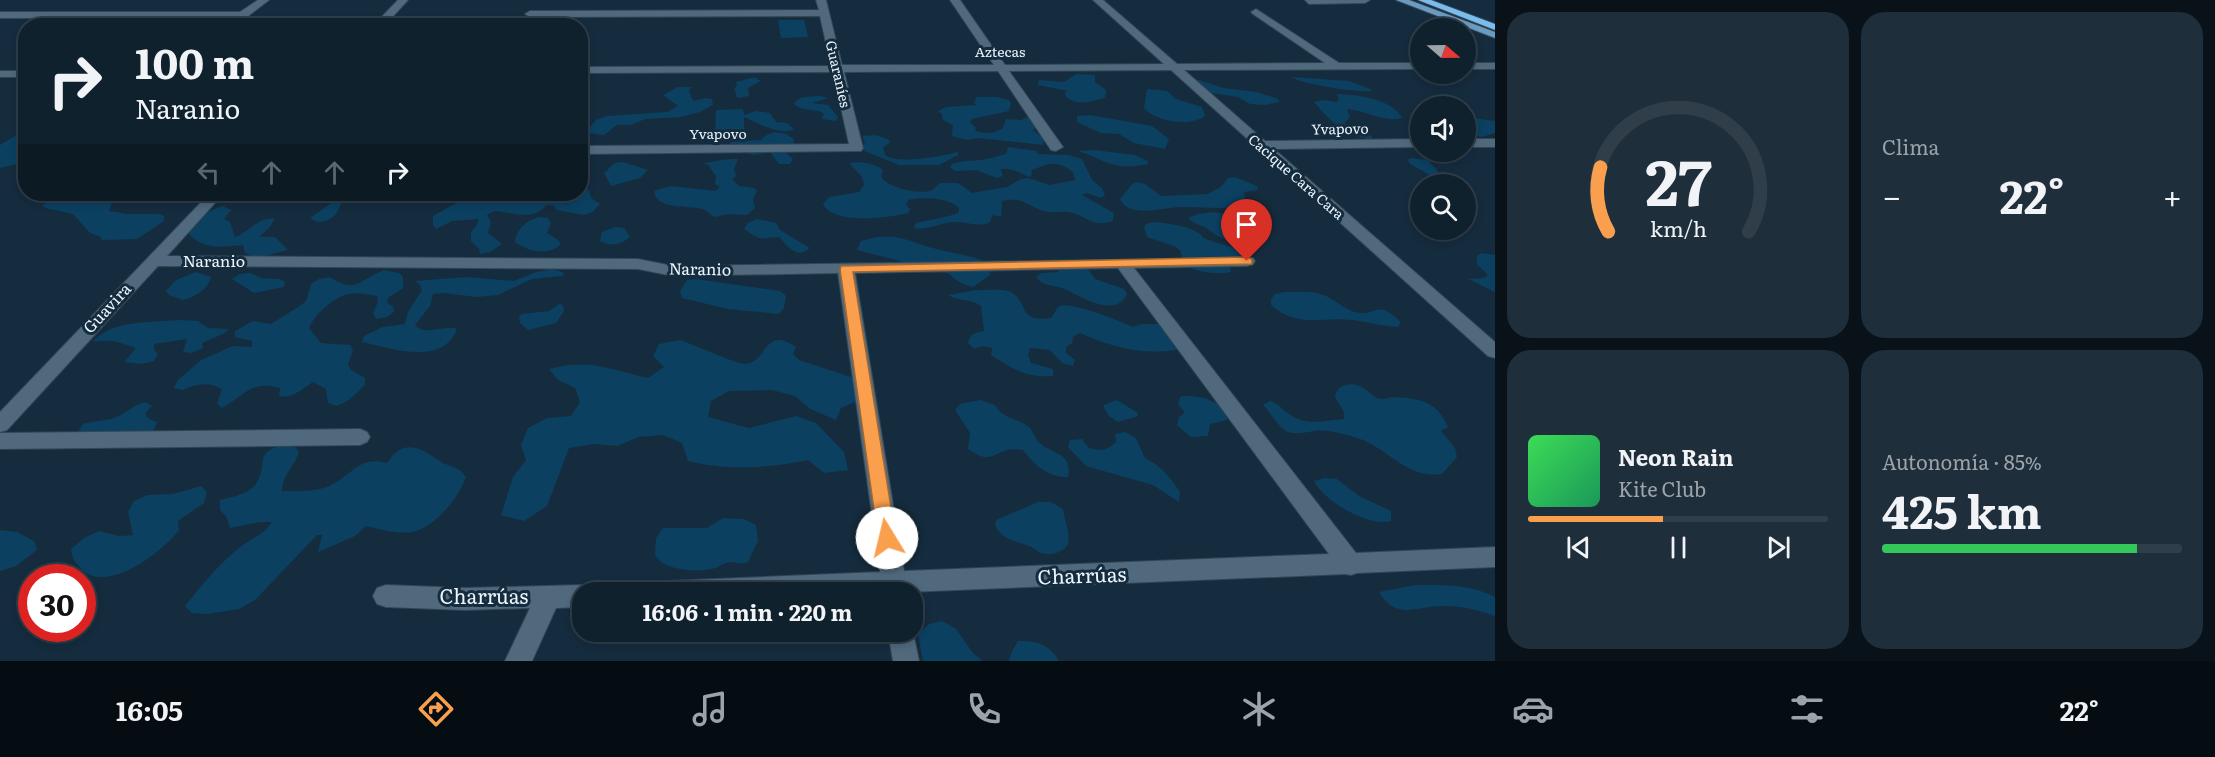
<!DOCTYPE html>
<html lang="es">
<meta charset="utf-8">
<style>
:root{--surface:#10212e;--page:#1e2e3a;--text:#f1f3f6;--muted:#9ca3aa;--line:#303e4a;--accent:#fa9f4e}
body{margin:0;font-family:Literata,serif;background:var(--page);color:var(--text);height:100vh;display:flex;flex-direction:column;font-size:22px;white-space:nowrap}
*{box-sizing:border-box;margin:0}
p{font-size:20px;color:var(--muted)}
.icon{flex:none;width:33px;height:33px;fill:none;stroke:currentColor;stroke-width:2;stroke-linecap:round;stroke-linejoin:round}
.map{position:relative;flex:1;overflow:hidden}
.sheet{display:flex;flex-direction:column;gap:12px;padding:12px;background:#091219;width:720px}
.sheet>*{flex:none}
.top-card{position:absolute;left:18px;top:18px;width:570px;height:183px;border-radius:24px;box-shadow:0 3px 9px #0003,0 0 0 2px var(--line);background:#10212e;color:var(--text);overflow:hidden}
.needle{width:39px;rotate:110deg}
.tools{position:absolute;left:1410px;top:18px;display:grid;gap:12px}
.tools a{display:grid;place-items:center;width:66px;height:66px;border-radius:50%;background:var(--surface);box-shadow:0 3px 9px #0003,0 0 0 2px var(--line);font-size:30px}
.speed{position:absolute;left:18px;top:564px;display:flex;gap:12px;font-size:30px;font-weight:700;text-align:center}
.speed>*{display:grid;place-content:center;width:78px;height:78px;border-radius:50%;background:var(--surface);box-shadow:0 3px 9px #0003,0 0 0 2px var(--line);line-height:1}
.speed .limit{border:9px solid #d22;background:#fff;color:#111}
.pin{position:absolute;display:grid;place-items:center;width:51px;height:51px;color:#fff;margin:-62px -26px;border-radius:50% 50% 50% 0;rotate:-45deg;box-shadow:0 0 6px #0007}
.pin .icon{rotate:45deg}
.me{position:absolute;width:66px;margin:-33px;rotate:351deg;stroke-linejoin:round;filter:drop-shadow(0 0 4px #0008)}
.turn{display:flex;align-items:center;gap:21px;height:126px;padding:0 18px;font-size:27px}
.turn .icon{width:78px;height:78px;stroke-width:2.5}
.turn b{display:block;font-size:42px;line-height:51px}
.lanes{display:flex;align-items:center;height:57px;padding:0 18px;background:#0003;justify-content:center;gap:30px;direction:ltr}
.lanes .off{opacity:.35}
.big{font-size:45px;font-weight:700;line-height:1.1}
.sheet .widget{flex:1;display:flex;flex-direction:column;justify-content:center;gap:9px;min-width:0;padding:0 21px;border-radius:24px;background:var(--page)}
.sheet .dial{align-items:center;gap:0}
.dial svg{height:156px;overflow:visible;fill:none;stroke:var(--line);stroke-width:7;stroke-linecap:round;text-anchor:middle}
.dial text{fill:var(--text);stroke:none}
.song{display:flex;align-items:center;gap:18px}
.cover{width:72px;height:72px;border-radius:9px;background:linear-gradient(135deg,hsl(130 70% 55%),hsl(150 70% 35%))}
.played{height:6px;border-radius:3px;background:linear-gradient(90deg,var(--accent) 45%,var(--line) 45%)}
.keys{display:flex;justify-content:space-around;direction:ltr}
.heat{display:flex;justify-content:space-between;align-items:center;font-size:33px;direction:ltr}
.charge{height:9px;border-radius:4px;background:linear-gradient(90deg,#34c759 85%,var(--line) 0)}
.sheet .tiles{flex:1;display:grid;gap:12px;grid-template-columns:repeat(2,1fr)}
.trip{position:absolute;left:572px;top:582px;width:351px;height:60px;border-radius:24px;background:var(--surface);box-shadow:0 3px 9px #0003,0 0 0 2px var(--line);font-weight:700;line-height:60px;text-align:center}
.dock{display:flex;height:96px;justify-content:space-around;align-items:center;background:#060d12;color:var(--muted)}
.dock .icon{width:42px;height:42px}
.dock .active{color:var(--accent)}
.dock b{font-size:27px;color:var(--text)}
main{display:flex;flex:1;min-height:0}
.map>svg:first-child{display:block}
.green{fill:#0b4061}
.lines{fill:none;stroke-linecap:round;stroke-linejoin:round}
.minor-casing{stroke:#334654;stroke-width:2}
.major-casing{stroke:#334654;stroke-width:2}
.highway-casing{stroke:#334654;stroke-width:2}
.minor{fill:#50697d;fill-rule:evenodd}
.major{fill:#6a9bc1;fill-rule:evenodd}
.highway{fill:#7bbcef;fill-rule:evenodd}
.route{fill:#fa9f4e;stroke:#a26733;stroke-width:1.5}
.labels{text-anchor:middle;stroke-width:6;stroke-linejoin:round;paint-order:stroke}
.far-street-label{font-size:14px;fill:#eaf5fe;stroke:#152c3e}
.street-label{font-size:16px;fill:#eaf5fe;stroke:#152c3e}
.near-street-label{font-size:20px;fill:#eaf5fe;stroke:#152c3e}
</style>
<main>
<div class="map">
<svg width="1495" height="661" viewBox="0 0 1495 661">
<rect width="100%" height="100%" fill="#152c3e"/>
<!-- green -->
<path class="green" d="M778 20H804L808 37 781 38Z
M1076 74 1095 75V82L1106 90 1105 98C1091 101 1079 107 1066 97L1065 92 1068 91 1038 85 1039 80 1064 82Z
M754 77 761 81 748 88 749 96 737 98 734 88 737 86 736 82Z
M1291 77 1349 81 1373 90C1366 95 1297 83 1291 77Z
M1199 80 1223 88 1257 92 1278 99 1279 102 1265 105 1250 104 1238 97 1211 93 1195 81Z
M678 87H691L689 91 693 101 706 98 712 99 713 105 700 112 681 117 645 119 631 125H617L604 135 589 133 587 130 596 120 607 116 667 112 678 106 663 95Z
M1147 89 1167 91 1176 99 1202 107 1205 116C1190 127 1156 122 1144 108Z
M1337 94C1358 95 1391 98 1402 118 1384 123 1365 110 1347 109L1350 117 1344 123 1363 130 1372 137V139C1347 138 1329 120 1314 102L1322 100 1337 102 1339 100Z
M820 96 828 98 812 103 828 105 838 117 836 121 822 119 824 114C817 108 803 112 794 104 799 95 811 97 820 96Z
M976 97H997L1009 100 1011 103 1009 111 972 119 970 122 976 128 975 131C985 134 995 134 1003 128L1006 119 1021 120 1030 116 1039 124 1033 130 1044 139 1043 145 979 138 966 140 952 136 953 125 943 120 942 114 938 111 946 107 977 105 974 103Z
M743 109 744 115 756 111 770 113 776 122 787 123 794 129C780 136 757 123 744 117V137L715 138 716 110Z
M1090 115 1152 126 1169 139 1165 149 1134 143 1119 134 1101 133 1077 122V116Z
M1466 117 1495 121V133L1482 137 1466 133V129L1469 127 1466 125Z
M774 132 786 134 794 139 793 146 784 151 793 159 790 164H779L770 152 755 155 735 151 728 146 731 142 761 140 765 136Z
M876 135 888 139 890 142 883 148 885 155C896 165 943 156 958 152V155L939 165H899L857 148 865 143 862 136Z
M15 136H25V162L0 168V145Z
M1008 147 1037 151V154L1068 155 1082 159 1092 180 1102 188 1105 195 1101 198 1087 193 1082 195 1114 213 1113 221C1091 228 1088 216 1069 212 1060 211 1050 214 1041 210 1024 204 1023 197 1002 201L1001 217 993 215 989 223C977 227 967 222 956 222 940 222 929 231 914 228L916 223C925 221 954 216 959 212V208C949 197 921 197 908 200L906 205 910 209 908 213C890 218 832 225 823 204L829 197 859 192 864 185 862 177 849 163C860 161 874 163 883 170L881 177C889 188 917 194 930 191 936 189 936 185 941 183H958L972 193 1007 187 1021 179 1028 178 1050 185 1075 180 1073 172C1054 159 1050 164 1032 170L1031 177C1019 174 1017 168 1001 169L1003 176 997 178 976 170 956 171 950 168 952 164C965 159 974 162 987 159 993 158 1000 155 1006 154Z
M1094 150 1135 155 1148 161V164C1111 171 1109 161 1078 151Z
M1411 158 1428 160 1444 178 1455 184H1433L1430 175 1410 164 1408 160Z
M730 159H738L734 169 736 176 732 179 739 186 754 188 757 191 753 199 755 208 747 215 729 214 714 217C709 214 707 210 702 209 688 205 655 210 654 191L670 186 716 191 720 187 715 184 716 176 708 165 703 163Z
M623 162 648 170 640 178 611 186 604 173 615 163Z
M1235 177 1257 186 1258 190 1244 192 1245 199 1241 207C1222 209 1203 207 1183 207 1167 206 1129 220 1120 199L1132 184 1137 182 1145 184 1161 196 1207 194 1221 187 1228 178Z
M581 187 589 190 591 198 600 204 593 212 584 215 556 210 555 206 547 205C531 222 514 212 494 211L487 215 491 222 488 233 502 244 490 252 480 254 479 249 471 241V232L478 223V219L452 221 436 229 433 225V216L456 203 471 201 489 194H580Z
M68 194H107L113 200 109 211 127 214H159L164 216V221L137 239 102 240 101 237 90 233 73 214 45 208 42 205Z
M333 202 341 203C338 217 323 228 310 218Z
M223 206 231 210 224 219 230 222 235 237C250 232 258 216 275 219L269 228 259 237H275L288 250 257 258 245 253 243 245C223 247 203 250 189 234 193 219 209 210 223 206Z
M1213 212C1228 214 1247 216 1255 231 1244 249 1221 240 1209 230 1203 225 1194 225 1188 218L1198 214Z
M540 217 548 218 551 223 547 233 558 240 561 244C548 257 527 251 515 242 516 229 528 219 540 217Z
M757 219 776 223 780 230 810 248C796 260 788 246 779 237 758 238 763 242 744 229L748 223Z
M1152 222C1167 223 1185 225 1199 233 1205 237 1199 236 1206 239 1223 246 1241 246 1254 260L1252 265H1234L1230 268 1231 272C1216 275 1199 272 1185 266L1180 250 1174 246 1147 237 1144 228 1146 224Z
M615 227 624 228 630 237C621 245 611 247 600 241L602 232Z
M894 237C910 239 922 246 937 249 955 254 973 255 989 264L990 275 973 287C955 283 955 276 943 271 929 265 912 271 900 261L857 250 861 241 876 237Z
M1481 253 1495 255V292L1468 279 1484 278 1488 275 1477 264V256Z
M1059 266 1087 268 1095 279 1124 289 1127 294C1115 320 1079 295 1062 288 1052 285 1043 286 1036 277L1041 273 1058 272Z
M553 269 564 273 563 276 532 279 498 295 477 297 444 293 433 294 430 306 415 325C427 337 443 324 457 329 443 367 390 348 362 342L364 336 383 327 405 324 408 312 422 290 420 285 415 281 466 277 514 281 536 272Z
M384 270 399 273 403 277V288L388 298 387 303 393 306 394 312 387 317 376 319 373 313 378 302 377 296C369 295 357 292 349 294 335 296 314 315 309 328L321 343 350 345 353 350 348 364 351 370 365 378V385L349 400 337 406 328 403 326 389 313 382C302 389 293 399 279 396L280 388C250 380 246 395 222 408L217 403 222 389C208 381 196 384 182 390L174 388 178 380 201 360 233 346 252 347V341L235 337V331L253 321 271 324 298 307 306 301 311 284 319 279 330 277C356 295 360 279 384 270Z
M196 272 211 277C208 290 195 297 183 300L169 295 166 291 176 280Z
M250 273 261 278 280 279 285 282 284 287 254 293 232 279 240 274Z
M696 279 780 291 786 296 784 308 779 314 728 309 682 298 680 291 687 280Z
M976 290C987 291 1005 287 1014 294 1029 306 1018 322 1051 318 1054 315 1056 309 1058 307 1067 299 1121 322 1133 327L1141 324H1162L1181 349C1144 356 1114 348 1080 333L1073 337 1072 343 1066 347V353L1075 360 1073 366 1062 363 1050 350 1030 348 1028 355 1031 363 1053 369V376C1026 378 1013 369 991 355L992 348 982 346 974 349 968 343C970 333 976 333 984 331L981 306C971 298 959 302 948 295Z
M1284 292C1298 292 1313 290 1326 296 1336 301 1345 309 1355 312 1377 318 1377 297 1401 323L1398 327C1382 326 1367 322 1352 320 1320 316 1299 329 1271 305V299L1275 294Z
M559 304 563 305 564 311 556 323 528 330 520 323 519 317 522 314 549 311Z
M178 320 198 321 208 328 229 329 223 334 202 343 203 348 192 353 183 352 187 339 154 344V350L158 354 154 361 142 364 124 362 136 348 114 341H93C115 319 150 323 178 320Z
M680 340C693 344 738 365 746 364 768 361 764 325 796 347L793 354 799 360 857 379 860 400 841 408 836 420 810 409 795 396 772 390 729 391 711 401 708 417 749 428 796 416 816 423 844 452 848 470 824 473 808 460C770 468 726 471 688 461L682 443 663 435 639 437 617 446 595 444 569 448 547 506 524 521 501 515 513 477 526 460 521 445 528 428 547 418 571 416 580 402 575 388 558 380 549 369C589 358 610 369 648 378L664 367 653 356 659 344Z
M1353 384C1368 387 1371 397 1381 399 1385 400 1390 397 1395 397 1421 399 1437 401 1448 427L1441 431 1455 448 1457 457 1442 474C1407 479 1390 450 1360 439 1348 435 1327 429 1315 431 1305 432 1298 435 1288 432 1279 428 1270 412 1263 405L1270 401C1279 404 1282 409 1289 414 1307 427 1325 420 1344 419V412L1335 397C1338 386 1342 385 1353 384Z
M1184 396C1201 396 1216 399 1226 413L1227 420 1210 424 1208 436 1191 437 1177 425 1179 417 1185 413 1178 404 1180 397Z
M980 400 995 405C1002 419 1019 418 1030 428 1034 433 1035 440 1041 444 1054 455 1073 453 1068 477 1049 478 1034 465 1023 450 993 445 996 469 968 449L970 433 955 410 960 404Z
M1117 400 1138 413V416L1118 422 1109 416 1104 408V405Z
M145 402 152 406 145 413 149 419 157 422 154 430 142 436 78 432 83 424C93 421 105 421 114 418 126 414 132 405 145 402Z
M1125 432 1136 438 1145 458C1161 466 1170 477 1180 492L1179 502 1153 485 1086 466 1068 447 1070 440 1082 439 1089 448C1100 451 1107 451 1116 442L1115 434Z
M284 444 294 446 299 452C294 467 282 476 282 491 297 491 315 492 329 486 352 476 358 455 387 463 402 439 419 446 438 460 449 468 457 464 466 477 459 497 435 528 412 532 398 535 380 529 366 526L355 536 318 552 322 535H317L255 600 239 609 207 614 192 613 185 606C201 586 219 564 239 548 251 538 264 535 272 522H260L230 528 226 516 220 510V500C231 497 251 494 257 482 269 462 252 454 284 444Z
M1324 478 1337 479 1359 496 1391 511V521C1368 527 1325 502 1314 481Z
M201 486 207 492 204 503 178 521 179 530C163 552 106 595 81 569 75 562 72 559 71 549L84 538 99 531 119 536 133 535 128 512 134 501 148 495 173 494Z
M1038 502H1051L1063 509C1064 519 1072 536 1067 546 1062 553 1049 556 1041 553 1037 552 1034 547 1029 546 1015 541 1002 540 995 525L996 520Z
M723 518 744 519 756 525 758 541 748 562C740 566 733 560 725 563 721 565 717 568 712 569 695 572 664 571 655 555L656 538 663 528H707Z
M0 530 17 532 34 541 37 550 16 566 0 571Z
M1416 585C1443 585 1471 584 1495 597V616C1479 610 1462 606 1445 606 1417 605 1397 622 1379 592Z
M942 621 956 629 973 653 983 661H923L918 634 929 624Z
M1018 641C1038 641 1049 644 1059 661H1009L1011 653Z"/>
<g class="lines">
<defs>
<path id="minor" d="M258 0H269L247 17 234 24 229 21 232 18H0V12H240Z
M398 0H408L384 26H373Z
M816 0H826L842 65H994L950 0H960L1005 65 1164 64 1093 0H1103L1177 64 1325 63 1253 14 1251 12 1256 9 1339 63H1420V69L1184 70 1265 141 1420 139V147L1274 149 1495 342V358L1488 356 1171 70 1009 71 1063 147 1056 151 1051 150 998 71 844 72 863 148 861 151 580 154V146L849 144 833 72 580 73V67L831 66 820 16 530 17 525 14 530 11 819 10Z
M1305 0H1370L1365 3 1309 4Z
M1466 63H1495V69H1466Z
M0 71H26V77H0Z
M1466 139H1495V147H1466Z
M209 194H223L167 256 638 259 673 266 1253 258 1255 261 1253 264 1247 266 1134 268 1356 553 1495 547V567L1357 573 1351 575 1346 574 909 592H656L659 584 668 581 880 572 838 273 673 276 638 269 158 266 7 430 0 432V412ZM1118 268 1329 554 904 571 855 273Z
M360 429 367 432 370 437 367 442 360 445 0 449V433Z
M386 585 465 588 582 585 591 588 593 592H582V607L556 608 532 661H505L530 608 465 610 386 607 377 604 373 596 377 588Z
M912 627 919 661H893L888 632H912Z"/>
<path id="major" d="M1396 0H1409L1495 32V38Z"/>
<path id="highway" d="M1418 0H1431L1495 24V30Z"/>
</defs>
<!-- minor casing -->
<use href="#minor" class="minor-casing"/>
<!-- major casing -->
<use href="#major" class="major-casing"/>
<!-- highway casing -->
<use href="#highway" class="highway-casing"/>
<!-- minor -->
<use href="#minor" class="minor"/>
<!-- major -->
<use href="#major" class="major"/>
<!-- highway -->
<use href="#highway" class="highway"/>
</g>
<!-- route -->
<path class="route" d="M1247 257 1252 259V264L853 272 896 538 893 544 887 546 880 544 878 538 840 269 841 266Z"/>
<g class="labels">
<!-- far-street labels -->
<g class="far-street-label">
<text x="1000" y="57">Aztecas</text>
<text transform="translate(838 74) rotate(77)" y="5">Guaraníes</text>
<text transform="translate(1340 129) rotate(-1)" y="5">Yvapovo</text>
<text x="718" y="139">Yvapovo</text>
<text transform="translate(1296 177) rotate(41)" y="5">Cacique Cara Cara</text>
</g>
<!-- street labels -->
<g class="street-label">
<text x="214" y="267">Naranio</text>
<text transform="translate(700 269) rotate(1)" y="6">Naranio</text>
<text transform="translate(107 308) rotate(-47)" y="6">Guavira</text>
</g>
<!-- near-street labels -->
<g class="near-street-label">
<text transform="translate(1082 576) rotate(-2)" y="7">Charrúas</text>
<text x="484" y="604">Charrúas</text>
</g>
</g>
</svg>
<div class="tools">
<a><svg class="needle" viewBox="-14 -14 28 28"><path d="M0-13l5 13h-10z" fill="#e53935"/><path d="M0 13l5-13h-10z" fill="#9ca3aa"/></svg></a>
<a><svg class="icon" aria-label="sound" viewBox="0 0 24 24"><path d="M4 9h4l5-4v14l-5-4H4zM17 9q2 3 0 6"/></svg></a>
<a><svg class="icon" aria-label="search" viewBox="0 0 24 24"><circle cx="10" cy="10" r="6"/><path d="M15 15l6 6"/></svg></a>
</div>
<div class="speed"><div class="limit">30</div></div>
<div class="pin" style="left:1247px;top:261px;background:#d93025"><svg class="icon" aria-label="arrive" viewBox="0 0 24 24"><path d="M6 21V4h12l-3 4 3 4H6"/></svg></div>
<svg class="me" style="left:887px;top:538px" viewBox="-20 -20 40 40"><circle r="19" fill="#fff"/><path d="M0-13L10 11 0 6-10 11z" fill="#fa9f4e"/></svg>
<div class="trip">16:06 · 1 min · 220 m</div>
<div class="top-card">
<div class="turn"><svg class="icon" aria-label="right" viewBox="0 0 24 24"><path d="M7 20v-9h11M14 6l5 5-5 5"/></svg><div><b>100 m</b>Naranio</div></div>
<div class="lanes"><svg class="icon off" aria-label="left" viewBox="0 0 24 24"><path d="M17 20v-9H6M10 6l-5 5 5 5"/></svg><svg class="icon off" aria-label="ahead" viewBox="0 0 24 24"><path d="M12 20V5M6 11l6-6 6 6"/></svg><svg class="icon off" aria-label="ahead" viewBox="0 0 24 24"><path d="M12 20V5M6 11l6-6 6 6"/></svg><svg class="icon" aria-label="right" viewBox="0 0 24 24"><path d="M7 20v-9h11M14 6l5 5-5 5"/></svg></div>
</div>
</div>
<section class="sheet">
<div class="tiles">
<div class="widget dial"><svg viewBox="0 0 100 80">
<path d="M14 69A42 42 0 1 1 86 69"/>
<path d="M14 69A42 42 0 0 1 10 36" stroke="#fa9f4e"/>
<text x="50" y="56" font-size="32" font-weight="700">27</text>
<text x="50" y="72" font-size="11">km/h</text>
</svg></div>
<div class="widget"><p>Clima</p>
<div class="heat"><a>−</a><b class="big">22°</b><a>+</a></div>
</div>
<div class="widget">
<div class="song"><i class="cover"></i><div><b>Neon Rain</b><p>Kite Club</p></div></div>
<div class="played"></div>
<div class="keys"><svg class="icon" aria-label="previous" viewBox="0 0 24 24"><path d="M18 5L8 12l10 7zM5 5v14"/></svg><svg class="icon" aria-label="pause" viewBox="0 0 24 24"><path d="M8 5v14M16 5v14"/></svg><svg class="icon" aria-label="next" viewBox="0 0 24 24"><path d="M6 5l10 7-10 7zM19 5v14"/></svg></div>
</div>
<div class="widget"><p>Autonomía · 85%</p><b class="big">425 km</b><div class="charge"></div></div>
</div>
</section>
</main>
<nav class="dock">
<b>16:05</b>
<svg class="icon active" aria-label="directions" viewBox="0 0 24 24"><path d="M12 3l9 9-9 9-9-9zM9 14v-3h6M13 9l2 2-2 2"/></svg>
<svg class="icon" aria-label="music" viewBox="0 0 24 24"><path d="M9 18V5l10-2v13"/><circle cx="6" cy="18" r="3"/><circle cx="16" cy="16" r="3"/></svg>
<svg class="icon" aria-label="phone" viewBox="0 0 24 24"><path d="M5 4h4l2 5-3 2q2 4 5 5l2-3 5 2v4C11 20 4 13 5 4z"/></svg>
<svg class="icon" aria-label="climate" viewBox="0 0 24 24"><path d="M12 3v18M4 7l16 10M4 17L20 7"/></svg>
<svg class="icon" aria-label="car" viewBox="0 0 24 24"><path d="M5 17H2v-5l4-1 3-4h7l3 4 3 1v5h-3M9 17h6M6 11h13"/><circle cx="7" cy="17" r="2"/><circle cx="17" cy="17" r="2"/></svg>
<svg class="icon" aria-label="filters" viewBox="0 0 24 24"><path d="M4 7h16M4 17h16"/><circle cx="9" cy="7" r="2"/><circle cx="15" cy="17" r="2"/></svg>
<b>22°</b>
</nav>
